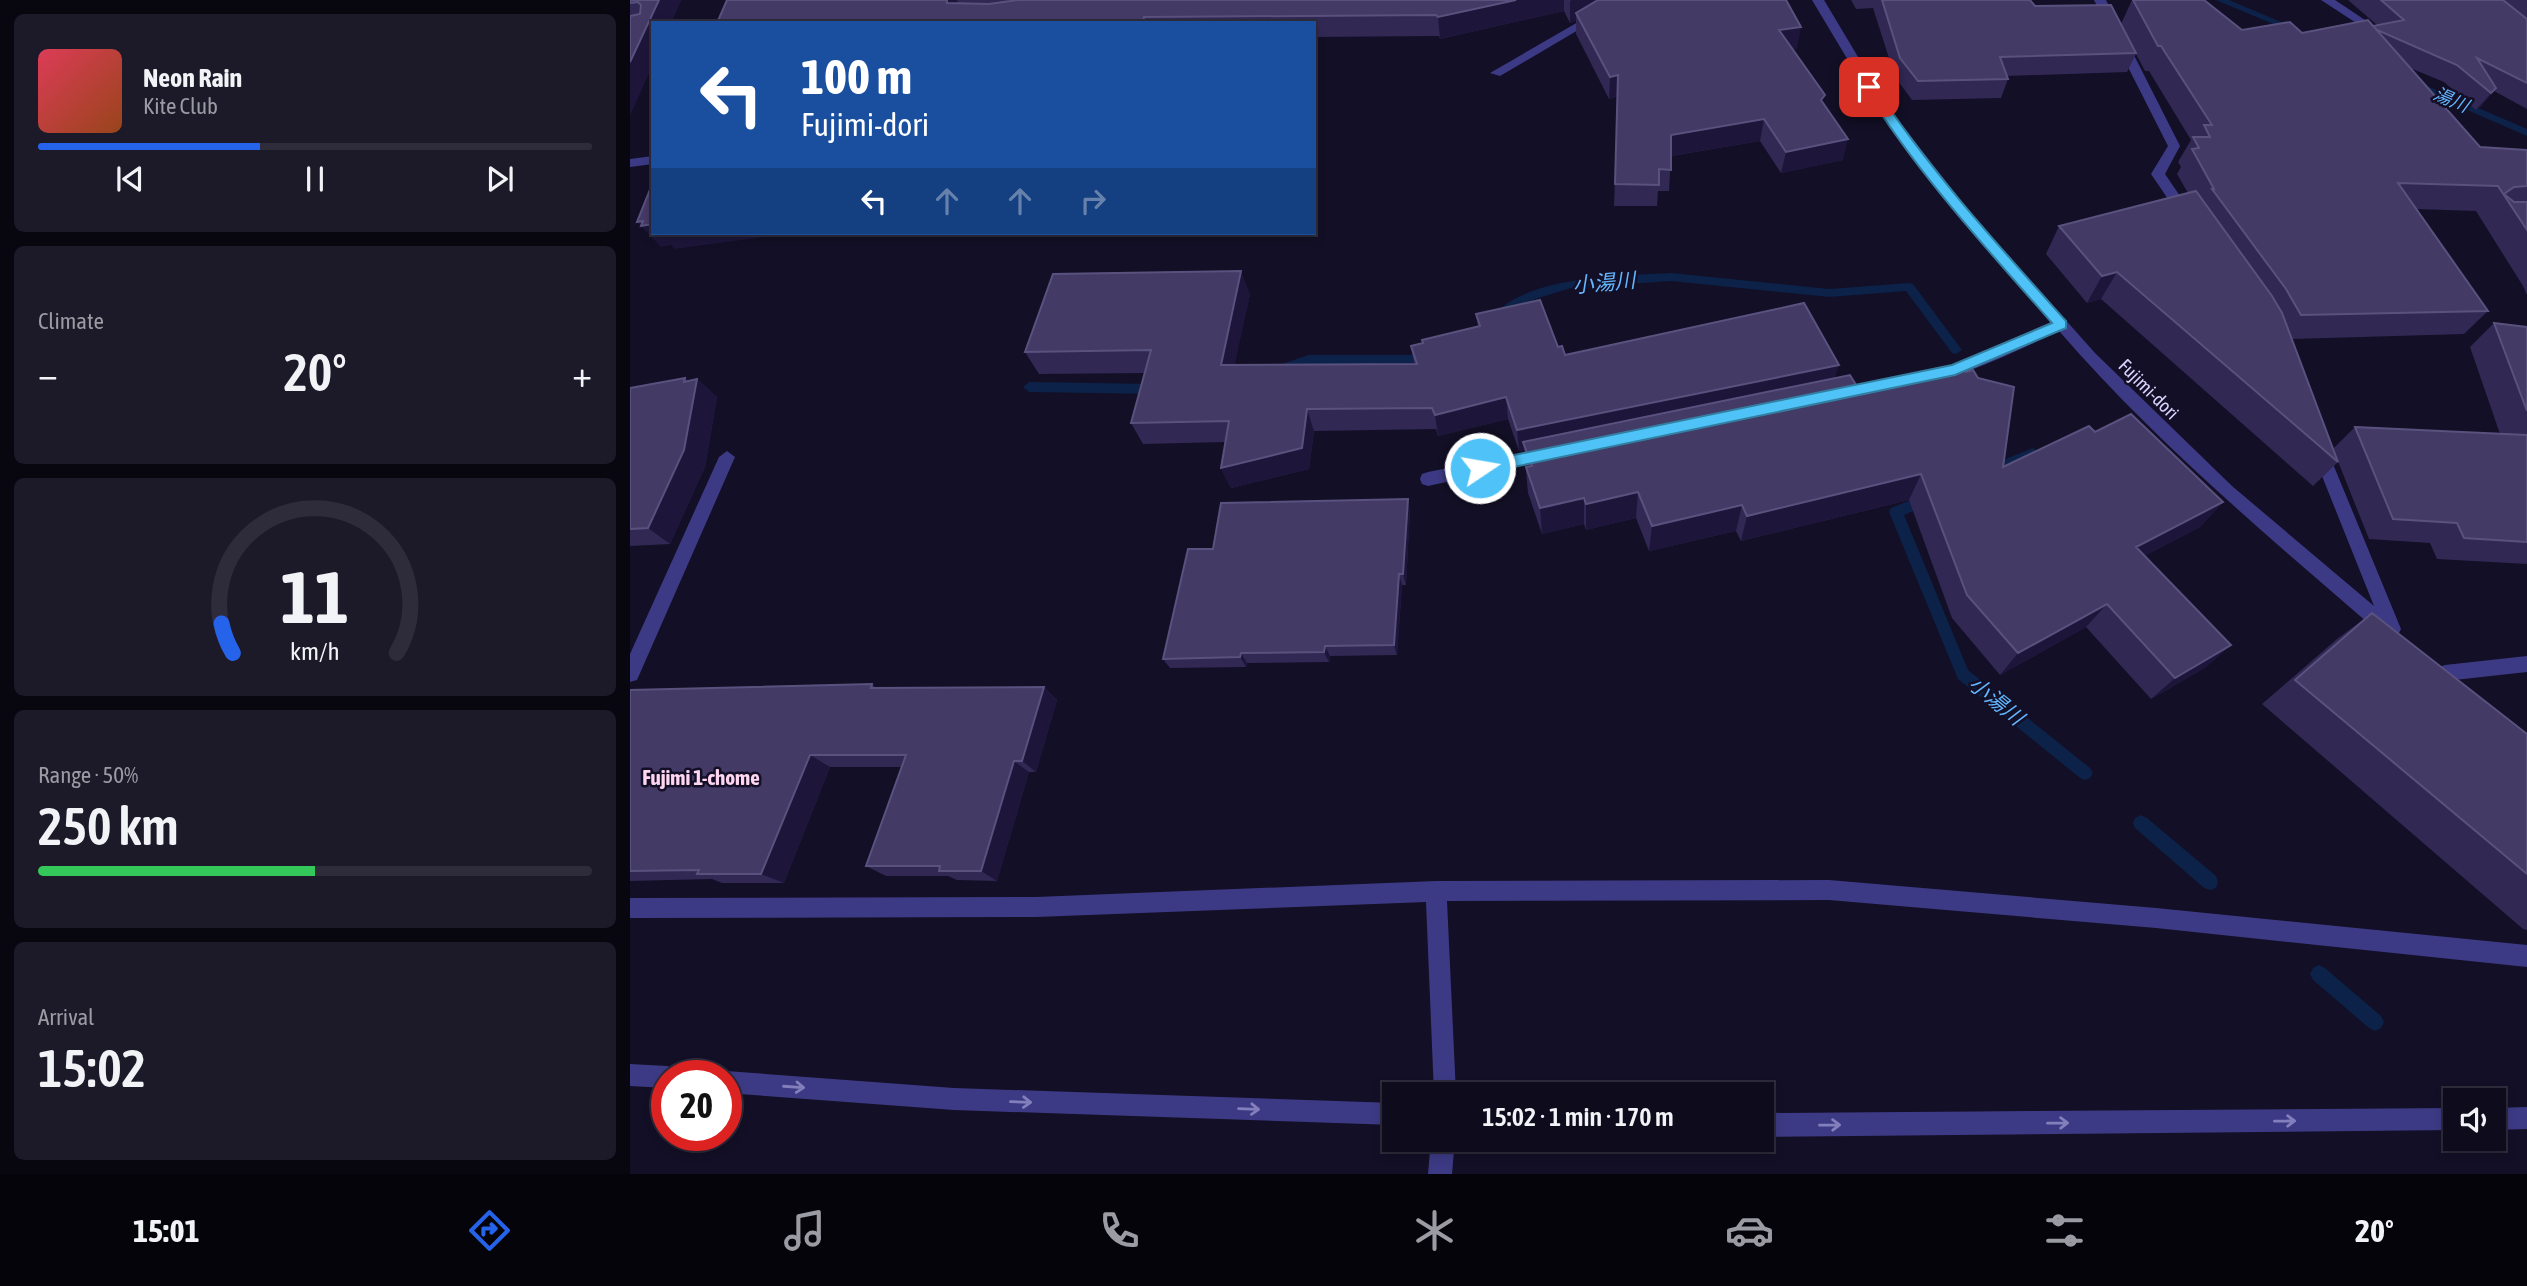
<!DOCTYPE html>
<meta charset="utf-8">
<style>
:root{--surface:#0e0b1c;--page:#1c1929;--text:#f1f3f6;--muted:#9b9ba3;--line:#2e2b3b;--accent:#2563eb}
body{margin:0;font-family:"Asap Condensed","Noto Sans JP",sans-serif;background:var(--page);color:var(--text);height:100vh;display:flex;flex-direction:column;font-size:26px;white-space:nowrap}
*{box-sizing:border-box;margin:0}
p{font-size:23px;color:var(--muted)}
.icon{flex:none;width:38px;height:38px;fill:none;stroke:currentColor;stroke-width:2;stroke-linecap:round;stroke-linejoin:round}
.map{position:relative;flex:1;overflow:hidden}
.side{display:flex;flex-direction:column;gap:14px;padding:14px;background:#08060f;width:630px}
.side>*{flex:none}
.hud{position:absolute;left:21px;top:21px;width:665px;height:214px;border-radius:0px;box-shadow:0 4px 10px #0003,0 0 0 2px var(--line);background:#1a4fa0;color:#fff;overflow:hidden}
.tools{position:absolute;left:1813px;top:1088px;display:grid;gap:14px}
.tools a{display:grid;place-items:center;width:63px;height:63px;border-radius:0px;background:var(--surface);box-shadow:0 4px 10px #0003,0 0 0 2px var(--line);font-size:35px}
.speed{position:absolute;left:21px;top:1060px;display:flex;gap:14px;font-size:35px;font-weight:700;text-align:center}
.speed>*{display:grid;place-content:center;width:91px;height:91px;border-radius:50%;background:var(--surface);box-shadow:0 4px 10px #0003,0 0 0 2px var(--line);line-height:1}
.speed .limit{border:10px solid #d22;background:#fff;color:#111}
.pin{position:absolute;display:grid;place-items:center;width:60px;height:60px;color:#fff;margin:-30px;border-radius:14px;box-shadow:0 4px 10px #0006}
.me{position:absolute;width:77px;margin:-38px;rotate:78deg;stroke-linejoin:round;filter:drop-shadow(0 0 5px #0008)}
.turn{display:flex;align-items:center;gap:24px;height:147px;padding:0 35px;font-size:32px}
.turn .icon{width:91px;height:91px;stroke-width:2.5}
.turn b{display:block;font-size:49px;line-height:60px}
.lanes{display:flex;align-items:center;height:66px;padding:0 35px;background:#0003;justify-content:center;gap:35px;direction:ltr}
.lanes .off{opacity:.35}
.big{font-size:52px;font-weight:600;line-height:1.1}
.side .tile{flex:1;display:flex;flex-direction:column;justify-content:center;gap:10px;min-width:0;padding:0 24px;border-radius:10px;background:var(--page)}
.side .dial{align-items:center;gap:0}
.dial svg{height:182px;overflow:visible;fill:none;stroke:var(--line);stroke-width:7;stroke-linecap:round;text-anchor:middle}
.dial text{fill:var(--text);stroke:none}
.song{display:flex;align-items:center;gap:21px}
.cover{width:84px;height:84px;border-radius:10px;background:linear-gradient(135deg,hsl(350 70% 55%),hsl(20 70% 35%))}
.played{height:7px;border-radius:4px;background:linear-gradient(90deg,var(--accent) 40%,var(--line) 40%)}
.keys{display:flex;justify-content:space-around;direction:ltr}
.heat{display:flex;justify-content:space-between;align-items:center;font-size:38px;direction:ltr}
.charge{height:10px;border-radius:5px;background:linear-gradient(90deg,#34c759 50%,var(--line) 0)}
.trip{position:absolute;left:752px;top:1082px;width:392px;height:70px;border-radius:0px;background:var(--surface);box-shadow:0 4px 10px #0003,0 0 0 2px var(--line);font-weight:600;line-height:70px;text-align:center}
.tab-bar{display:flex;height:112px;justify-content:space-around;align-items:center;background:#06040b;color:var(--muted)}
.tab-bar .icon{width:49px;height:49px}
.tab-bar .on{color:var(--accent)}
.tab-bar b{font-size:32px;color:var(--text)}
main{display:flex;flex:1;min-height:0}
.map>svg:first-child{display:block}
.lines{fill:none;stroke-linecap:round;stroke-linejoin:round}
.stream{fill:#0c2248;fill-rule:evenodd}
.minor{fill:#3d3a85;fill-rule:evenodd}
.wall{fill:#312854}
.shaded-wall{fill:#1d163a}
.building{fill:#433a66;stroke:#5a527e;stroke-width:2}
.oneway{stroke:#837fbc}
.route{fill:#4fc3f7;stroke:#337fa1;stroke-width:2}
.labels{text-anchor:middle;stroke-width:5;stroke-linejoin:round;paint-order:stroke}
.far-water-label{font-size:18px;font-style:italic;fill:#62b6ff;stroke:#130f26}
.street-label{font-size:19px;fill:#d9d4ff;stroke:#130f26}
.water-label{font-size:21px;font-style:italic;fill:#62b6ff;stroke:#130f26}
.neighbourhood-label{font-size:21px;font-weight:bold;fill:#ffd6f0;stroke:#130f26}
</style>
<main>
<section class="side">
<div class="tile">
<div class="song"><i class="cover"></i><div><b>Neon Rain</b><p>Kite Club</p></div></div>
<div class="played"></div>
<div class="keys"><svg class="icon" aria-label="previous" viewBox="0 0 24 24"><path d="M18 5L8 12l10 7zM5 5v14"/></svg><svg class="icon" aria-label="pause" viewBox="0 0 24 24"><path d="M8 5v14M16 5v14"/></svg><svg class="icon" aria-label="next" viewBox="0 0 24 24"><path d="M6 5l10 7-10 7zM19 5v14"/></svg></div>
</div>
<div class="tile"><p>Climate</p>
<div class="heat"><a>−</a><b class="big">20°</b><a>+</a></div>
</div>
<div class="tile dial"><svg viewBox="0 0 100 80">
<path d="M14 69A42 42 0 1 1 86 69"/>
<path d="M14 69A42 42 0 0 1 9 56" stroke="#2563eb"/>
<text x="50" y="56" font-size="32" font-weight="700">11</text>
<text x="50" y="72" font-size="11">km/h</text>
</svg></div>
<div class="tile"><p>Range · 50%</p><b class="big">250 km</b><div class="charge"></div></div>
<div class="tile"><p>Arrival</p><b class="big">15:02</b></div>
</section>
<div class="map">
<svg width="1897" height="1174" viewBox="0 0 1897 1174">
<rect width="100%" height="100%" fill="#130f26"/>
<g class="lines">
<!-- stream -->
<path class="stream" d="M1586 0H1599L1670 30 1662 32Z
M1782 82H1788L1897 129V136L1782 86Z
M1041 273 1199 289 1279 283 1283 284 1332 350 1326 354 1322 353 1276 291 1199 297 1041 281 941 288 905 299 873 319 869 320 863 316C898 275 991 276 1041 273Z
M800 350 804 351 806 354 804 357 780 365H679L647 375 641 370 643 367 679 355H780Z
M399 382 527 384 533 389 527 394 399 392 393 387Z
M1403 448 1409 453 1408 457 1356 478 1349 473 1351 469Z
M1299 493 1306 498 1304 502 1274 515 1338 670 1460 768 1463 773 1460 778 1455 780 1450 778 1328 679 1259 512 1261 508Z
M1511 815 1517 818 1586 876 1588 882 1586 888 1580 890 1574 888 1505 828 1503 823 1505 818Z
M1689 965 1695 968 1751 1016 1754 1022 1751 1028 1745 1031 1739 1028 1683 980 1680 974 1683 968Z"/>
<!-- minor -->
<path class="minor" d="M1182 0H1194L1258 107 1342 215 1465 353 1602 486 1744 606 1682 451 1684 447H1696L1771 629 1768 635 1762 637 1752 635C1640 538 1526 443 1429 331 1407 341 1324 383 1307 377L1304 373 1307 369 1322 365 1421 322 1332 221 1249 112Z
M1464 0H1476L1550 146 1535 174 1563 215 1561 218H1551L1521 174 1538 146Z
M1691 0H1705L1747 28 1737 30Z
M962 14 972 16 870 76 860 73Z
M23 156V164L0 167V159Z
M918 448 926 454 918 460 798 486 792 484 790 479 792 474 798 472Z
M97 451 105 457 7 680 0 682V654L89 457Z
M1897 656V672L1815 681 1809 679 1806 673 1809 667 1815 665Z
M1199 880 1526 908 1897 945V967L1526 928 1199 900 817 901 826 1094H804L796 902 406 917 0 918V898L406 897 806 881Z
M0 1064 37 1066 45 1069 48 1076H37V1088L0 1086Z
M96 1071 324 1088 765 1103V1125L324 1110 96 1093V1076H87Z
M1897 1107V1129L1864 1130V1108Z
M1825 1108V1130L1132 1137V1113Z
M801 1139H825L822 1174H798Z"/>
</g>
<!-- wall -->
<path class="wall" d="M0 0H51L0 115Z
M97 0H1156L1167 49H1163L1193 103 1213 160 1151 173 1130 141 1041 156 1039 191H1028L1027 206H984L988 96 979 99 946 34V20L940 23 934 11 810 39 809 36 684 37V23H87Z
M1221 0H1400L1405 6 1491 24 1502 0H1574L1612 30 1672 33 1747 25 1718 0H1897V18H1895L1897 19V109L1864 91 1851 106 1846 110 1814 82 1780 68 1850 147 1897 150V295L1893 286 1846 211 1786 209 1858 311 1834 334 1662 339 1708 462 1683 486 1471 299 1457 303 1416 254 1429 226 1558 193 1547 174 1551 167 1548 162 1561 140 1519 71H1515L1506 54 1497 72 1376 76 1378 79 1371 98 1282 100 1265 77 1243 8 1226 9Z
M620 294 604 365 784 364 781 346 848 327 846 314 928 347 935 355 1205 378 1228 388 1373 467 1465 432 1593 502 1570 527 1514 556 1601 645 1576 667 1521 699 1456 627 1370 675 1322 618 1279 500 1111 541 1106 531 1019 551 1006 518 956 530 954 524 912 534 898 493 894 450 889 451 878 419 808 436 806 429 684 431 679 469 601 488 591 468 596 442 513 444 501 423 515 373 409 374 395 352Z
M1864 323 1897 327V564L1807 559 1800 543 1739 539 1703 449 1725 427 1870 434 1840 347Z
M55 378 59 381 67 379 87 397 75 467 40 544 0 546V388Z
M780 510 776 585H772L767 655 700 656 699 662 617 663 616 667 540 668 533 659 583 549Z
M1742 613 1897 734V930L1893 929 1632 704 1707 639Z
M242 684 246 688 414 687 427 700 406 772H399L367 881 327 880 318 876H256L236 866 272 767H200L154 883H92L82 879 0 881V690Z"/>
<!-- shaded-wall -->
<path class="shaded-wall" d="M29 0H51L41 23H23V64L0 115V62Z
M317 0H327L336 16 317 3Z
M886 0H934V11L810 39 808 17Z
M942 0H1007L946 13V20L940 23V1Z
M1171 27 1167 49 1145 52 1149 30Z
M988 75V96L979 99 980 77Z
M1866 88 1851 106 1846 110 1861 93Z
M1134 119 1130 141 1039 156 1041 135Z
M1218 139 1213 160 1151 173 1156 152Z
M13 221 23 224V233H163L44 249 41 245 31 247 7 222Z
M611 271 620 294 600 387 591 365Z
M1487 272 1471 299 1457 303 1472 276Z
M1209 365 1202 387 893 442 894 450 889 451 887 430Z
M55 378 66 388 67 379 87 397 75 467 40 544 18 528Z
M876 397 878 419 808 436 805 415Z
M677 409 684 431 679 469 601 488 591 468Z
M1291 474 1279 500 1111 541 1117 516Z
M1008 492 1006 518 956 530V504Z
M954 498V524L912 534 910 508Z
M778 499 780 510 776 585 773 574Z
M1593 502 1570 527 1485 572 1506 547Z
M1112 505 1106 531 1019 551 1022 526Z
M769 574 772 585 767 655 764 645Z
M1477 604 1456 627 1370 675 1388 653Z
M1601 645 1576 667 1521 699 1545 678Z
M695 646 700 656 699 662 694 652Z
M611 653 617 663 616 667 610 657Z
M414 687 427 700 406 772 392 761Z
M180 755 200 767 154 883 131 874Z
M384 761 399 772 367 881 351 871Z"/>
<!-- building -->
<path class="building" d="M0 0H29L0 62V16L10 14 11 5 8 2 0 3Z
M97 0H317V3L359 4 388 0H886L808 17 806 15 514 17 513 23H87Z
M968 0H1156L1171 27 1149 30 1195 95 1191 100 1218 139 1156 152 1134 119 1041 135V170L1029 169V185L985 184 988 75 980 77 946 13Z
M1252 0H1400L1405 6 1481 5 1506 53 1370 57 1378 79 1288 81 1270 58Z
M1503 0H1574L1612 30 1660 22 1672 33 1738 20 1850 147 1897 150V186L1884 187 1874 194 1884 202H1897V230L1868 186 1768 183 1858 311 1671 315 1656 289 1582 189H1584L1562 149 1569 148 1563 137H1580L1574 125H1582L1531 46H1528Z
M1751 0H1873L1897 19V83L1847 58 1866 88 1861 93 1827 65 1747 30 1743 26 1774 20Z
M23 182V224L11 226 13 221 7 222Z
M1566 191 1642 296 1652 313 1708 462 1487 272 1472 276 1429 226Z
M611 271 591 365 787 364 781 346 793 343 792 340 850 326 846 314 910 300 928 347 932 346 935 355 1174 303 1209 365 887 430 876 397 805 415 802 408 677 409 672 448 591 468 599 421 501 423 521 350 395 352 423 274Z
M1864 323 1897 327V411Z
M1331 365 1336 372 1343 370 1348 378 1384 387 1373 467 1459 426 1465 432 1501 414 1593 502 1506 547 1601 645 1545 678 1477 604 1388 653 1337 595 1291 474 1117 516 1112 505 1022 526 1008 492 956 504 954 498 910 508 896 467 902 466 893 442 1220 375 1228 388Z
M55 378 54 382 67 379 54 450 18 528 0 529V388Z
M1725 427 1897 435V542L1834 538 1827 523 1763 519Z
M778 499 773 574H769L764 645 695 646 694 652 611 653 610 657 533 659 558 549H583L591 503Z
M1742 613 1897 734V874L1665 680Z
M242 684 241 688 414 687 392 761H384L351 871H309L310 866H236L276 755H180L131 874H67L69 870 0 871V690Z"/>
<!-- one-way arrows -->
<defs><path id="oneway-shaft" d="M-6 0H5M1.5-3L5.5 0L1.5 3" fill="none" stroke-width="1.6" stroke-linecap="round" stroke-linejoin="round" transform="scale(1.75)"/></defs>
<g class="oneway">
<use href="#oneway-shaft" transform="translate(164 1087) rotate(4)"/>
<use href="#oneway-shaft" transform="translate(391 1102) rotate(2)"/>
<use href="#oneway-shaft" transform="translate(619 1109) rotate(2)"/>
<use href="#oneway-shaft" transform="translate(1655 1121) rotate(-1)"/>
<use href="#oneway-shaft" transform="translate(1428 1123) rotate(-1)"/>
<use href="#oneway-shaft" transform="translate(1200 1125) rotate(-1)"/>
</g>
<!-- route -->
<path class="route" d="M1239 83 1243 84C1299 170 1368 245 1436 321V328L1325 375 850 474 845 472 843 468 845 464 850 462 1322 365 1422 323C1356 248 1286 172 1234 87Z"/>
<g class="labels">
<!-- far-water labels -->
<g class="far-water-label">
<text transform="translate(1821 100) rotate(23)" y="6">湯川</text>
</g>
<!-- street labels -->
<g class="street-label">
<text transform="translate(1519 389) rotate(45)" y="7">Fujimi-dori</text>
</g>
<!-- water labels -->
<g class="water-label">
<text transform="translate(974 283) rotate(-5)" y="7">小湯川</text>
<text transform="translate(1366 701) rotate(39)" y="7">小湯川</text>
</g>
<!-- neighbourhood labels -->
<g class="neighbourhood-label">
<text x="71" y="785">Fujimi 1-chome</text>
</g>
</g>
</svg>
<div class="tools">
<a><svg class="icon" aria-label="sound" viewBox="0 0 24 24"><path d="M4 9h4l5-4v14l-5-4H4zM17 9q2 3 0 6"/></svg></a>
</div>
<div class="speed"><div class="limit">20</div></div>
<div class="pin" style="left:1239px;top:87px;background:#d93025"><svg class="icon" aria-label="arrive" viewBox="0 0 24 24"><path d="M6 21V4h12l-3 4 3 4H6"/></svg></div>
<svg class="me" style="left:850px;top:468px" viewBox="-20 -20 40 40"><circle r="17" fill="#4fc3f7" stroke="#fff" stroke-width="3"/><path d="M0-11L8 9 0 5-8 9z" fill="#fff"/></svg>
<div class="trip">15:02 · 1 min · 170 m</div>
<div class="hud">
<div class="turn"><svg class="icon" aria-label="left" viewBox="0 0 24 24"><path d="M17 20v-9H6M10 6l-5 5 5 5"/></svg><div><b>100 m</b>Fujimi-dori</div></div>
<div class="lanes"><svg class="icon" aria-label="left" viewBox="0 0 24 24"><path d="M17 20v-9H6M10 6l-5 5 5 5"/></svg><svg class="icon off" aria-label="ahead" viewBox="0 0 24 24"><path d="M12 20V5M6 11l6-6 6 6"/></svg><svg class="icon off" aria-label="ahead" viewBox="0 0 24 24"><path d="M12 20V5M6 11l6-6 6 6"/></svg><svg class="icon off" aria-label="right" viewBox="0 0 24 24"><path d="M7 20v-9h11M14 6l5 5-5 5"/></svg></div>
</div>
</div>
</main>
<nav class="tab-bar">
<b>15:01</b>
<svg class="icon on" aria-label="directions" viewBox="0 0 24 24"><path d="M12 3l9 9-9 9-9-9zM9 14v-3h6M13 9l2 2-2 2"/></svg>
<svg class="icon" aria-label="music" viewBox="0 0 24 24"><path d="M9 18V5l10-2v13"/><circle cx="6" cy="18" r="3"/><circle cx="16" cy="16" r="3"/></svg>
<svg class="icon" aria-label="phone" viewBox="0 0 24 24"><path d="M5 4h4l2 5-3 2q2 4 5 5l2-3 5 2v4C11 20 4 13 5 4z"/></svg>
<svg class="icon" aria-label="climate" viewBox="0 0 24 24"><path d="M12 3v18M4 7l16 10M4 17L20 7"/></svg>
<svg class="icon" aria-label="car" viewBox="0 0 24 24"><path d="M5 17H2v-5l4-1 3-4h7l3 4 3 1v5h-3M9 17h6M6 11h13"/><circle cx="7" cy="17" r="2"/><circle cx="17" cy="17" r="2"/></svg>
<svg class="icon" aria-label="filters" viewBox="0 0 24 24"><path d="M4 7h16M4 17h16"/><circle cx="9" cy="7" r="2"/><circle cx="15" cy="17" r="2"/></svg>
<b>20°</b>
</nav>
